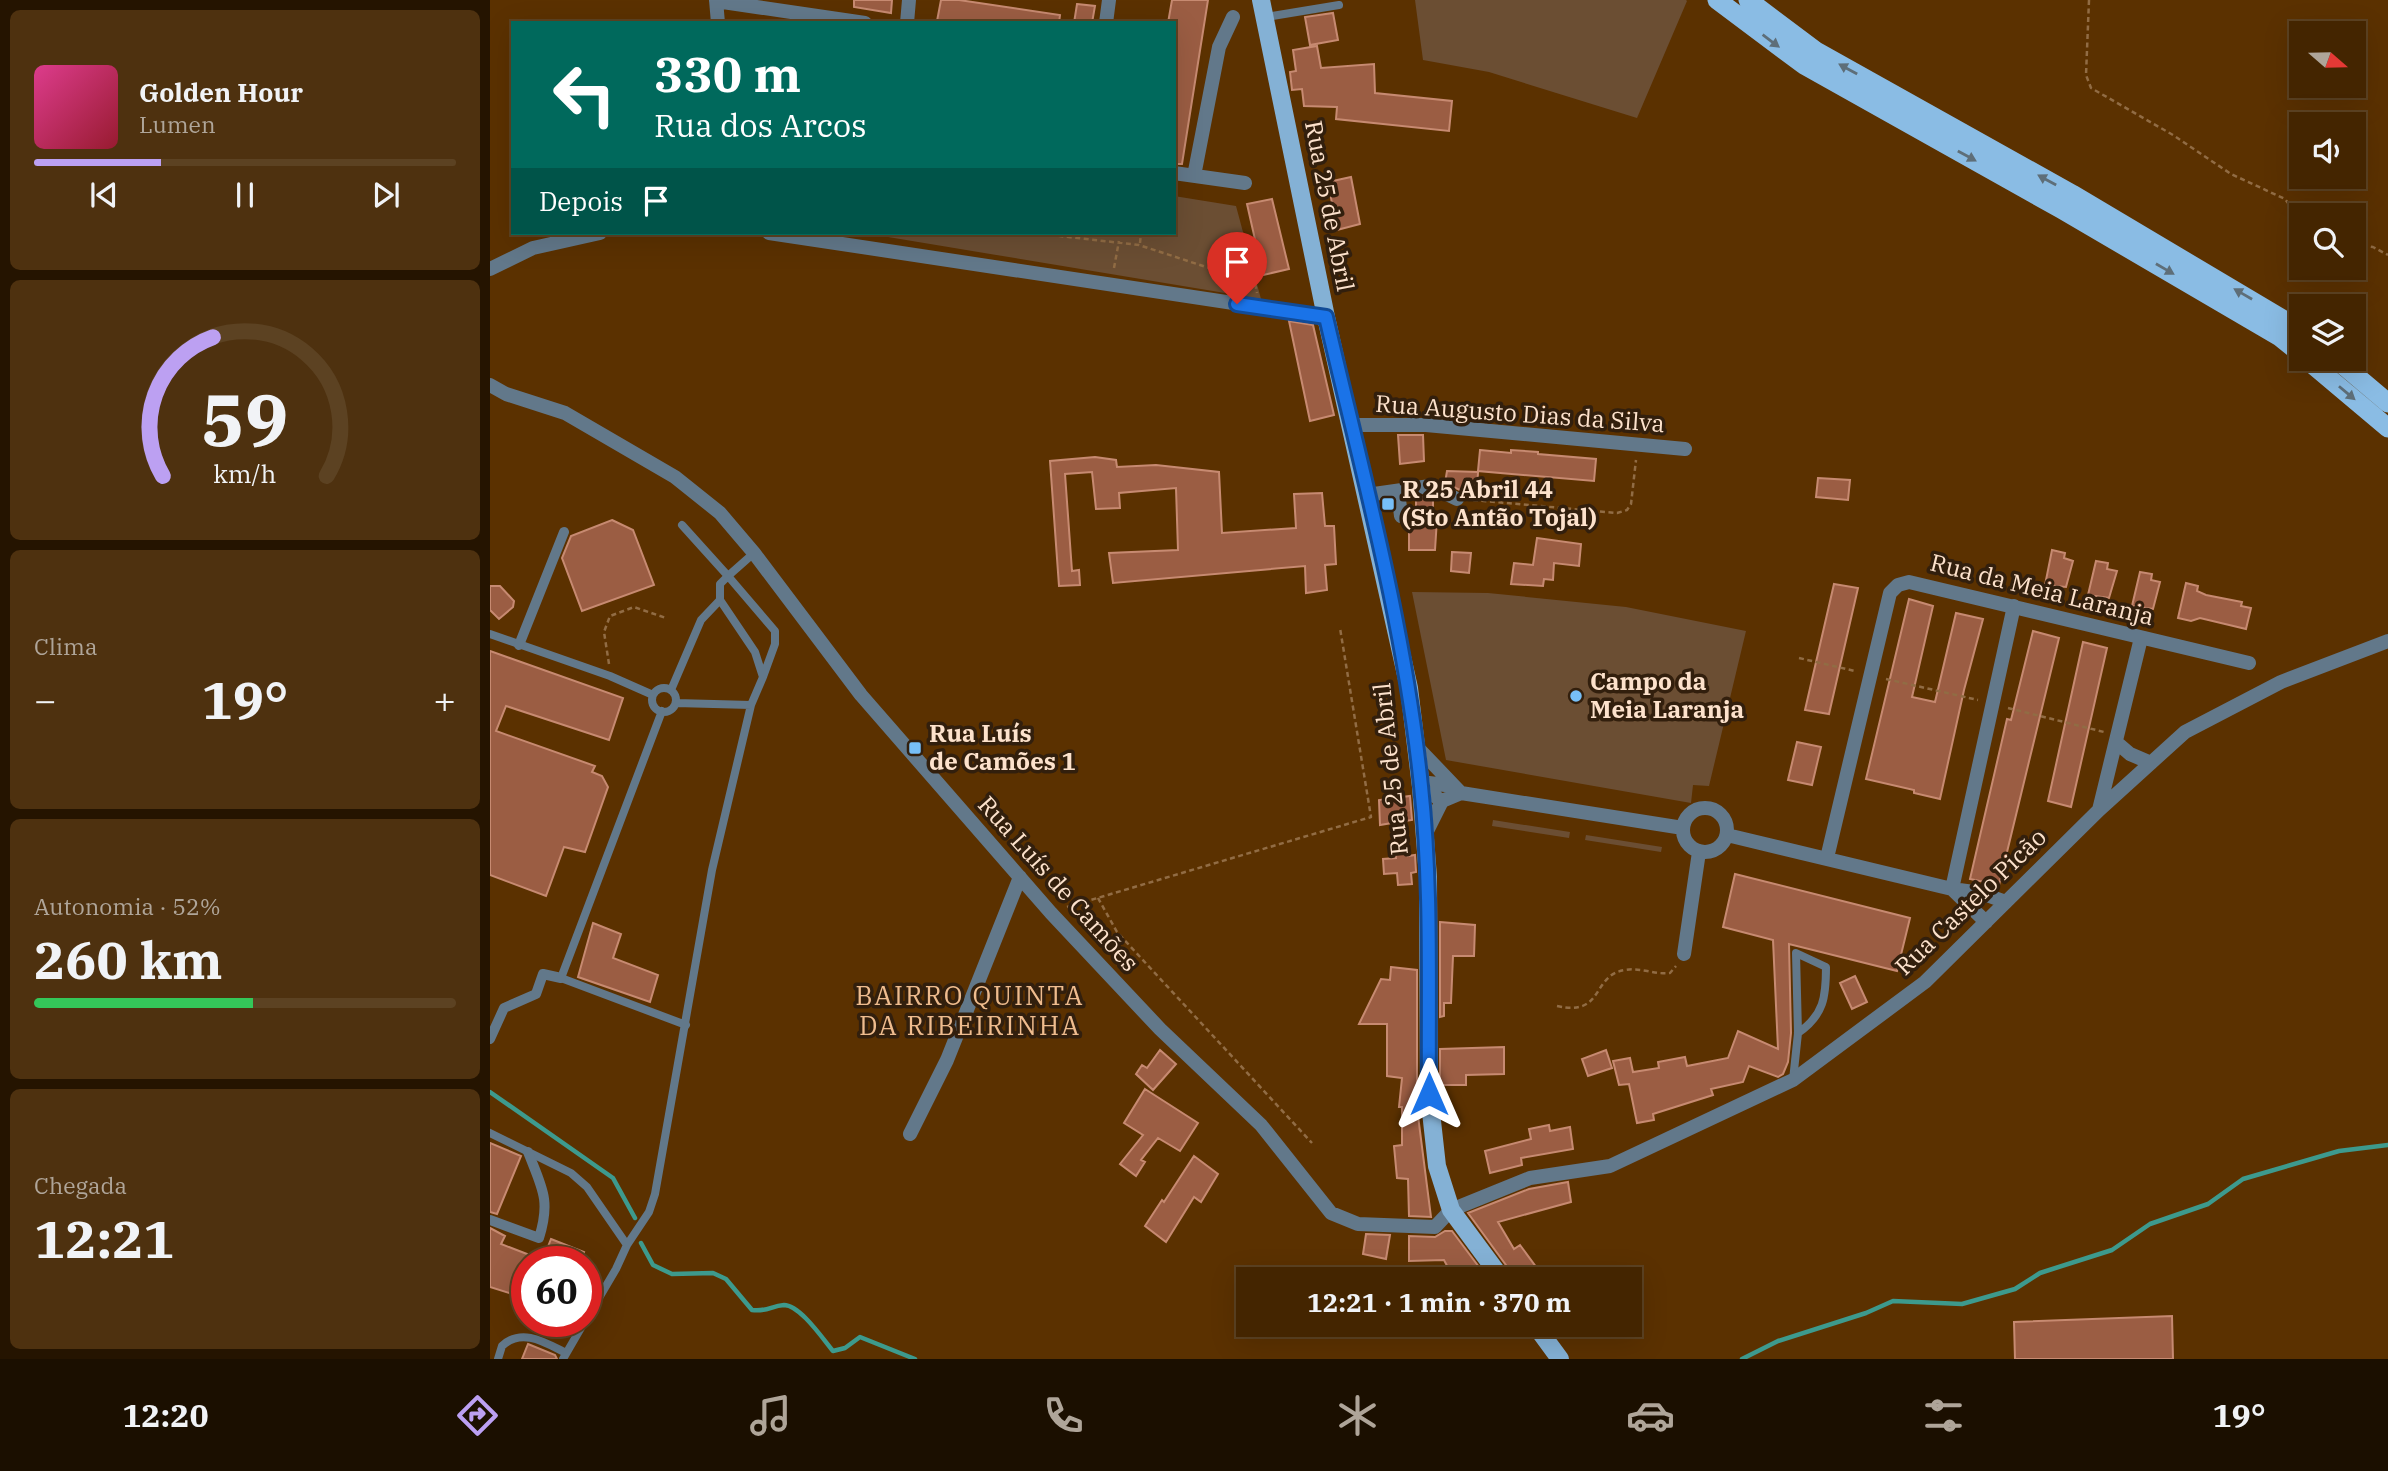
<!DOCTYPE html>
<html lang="pt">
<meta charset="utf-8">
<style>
:root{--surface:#442500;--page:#4e310f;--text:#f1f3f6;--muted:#afa599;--line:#5c4222;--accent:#bca0f2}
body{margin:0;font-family:"IBM Plex Serif",serif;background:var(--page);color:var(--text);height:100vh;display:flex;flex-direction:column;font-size:26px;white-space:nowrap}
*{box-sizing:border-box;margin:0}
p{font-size:23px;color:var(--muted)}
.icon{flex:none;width:38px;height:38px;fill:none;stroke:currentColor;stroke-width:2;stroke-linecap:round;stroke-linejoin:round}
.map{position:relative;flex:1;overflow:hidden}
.details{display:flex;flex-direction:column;gap:10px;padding:10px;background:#251400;width:490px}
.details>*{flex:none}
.banner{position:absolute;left:21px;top:21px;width:665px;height:214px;border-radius:0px;box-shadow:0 7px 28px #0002,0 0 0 2px var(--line);background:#00695c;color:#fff;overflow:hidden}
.needle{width:46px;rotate:110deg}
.buttons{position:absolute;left:1799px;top:21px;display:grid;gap:14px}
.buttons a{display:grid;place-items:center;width:77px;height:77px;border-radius:0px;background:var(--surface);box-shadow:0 7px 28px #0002,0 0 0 2px var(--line);font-size:35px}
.speed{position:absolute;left:21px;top:1246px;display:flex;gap:14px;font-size:35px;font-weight:700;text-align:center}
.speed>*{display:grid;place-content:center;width:91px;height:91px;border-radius:50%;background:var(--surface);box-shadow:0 7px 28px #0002,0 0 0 2px var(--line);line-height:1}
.speed .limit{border:10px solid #d22;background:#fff;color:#111}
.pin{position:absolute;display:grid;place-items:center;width:60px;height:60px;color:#fff;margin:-72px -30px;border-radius:50% 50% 50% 0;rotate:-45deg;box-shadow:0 0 7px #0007}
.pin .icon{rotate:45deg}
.me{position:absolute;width:77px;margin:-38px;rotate:0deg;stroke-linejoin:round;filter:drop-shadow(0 0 5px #0008)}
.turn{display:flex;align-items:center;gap:24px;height:147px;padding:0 28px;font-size:32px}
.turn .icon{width:91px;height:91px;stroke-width:2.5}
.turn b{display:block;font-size:49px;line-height:60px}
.then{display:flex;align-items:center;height:66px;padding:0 28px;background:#0003;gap:14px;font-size:26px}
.big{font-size:52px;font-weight:700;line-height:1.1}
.details .card{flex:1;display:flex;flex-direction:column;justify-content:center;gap:10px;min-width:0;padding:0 24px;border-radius:10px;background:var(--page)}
.details .dial{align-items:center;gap:0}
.dial svg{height:182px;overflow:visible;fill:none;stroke:var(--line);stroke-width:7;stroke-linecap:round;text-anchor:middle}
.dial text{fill:var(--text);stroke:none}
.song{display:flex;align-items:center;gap:21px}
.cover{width:84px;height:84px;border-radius:10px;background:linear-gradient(135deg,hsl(330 70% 55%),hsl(350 70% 35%))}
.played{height:7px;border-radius:4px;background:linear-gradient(90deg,var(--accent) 30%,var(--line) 30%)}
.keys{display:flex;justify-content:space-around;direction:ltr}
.heat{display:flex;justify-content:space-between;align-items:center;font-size:38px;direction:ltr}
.charge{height:10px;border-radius:5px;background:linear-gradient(90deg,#34c759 52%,var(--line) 0)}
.trip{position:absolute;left:746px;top:1267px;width:406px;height:70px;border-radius:0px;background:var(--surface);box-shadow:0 7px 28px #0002,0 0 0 2px var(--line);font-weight:700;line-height:70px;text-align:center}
.tabs{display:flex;height:112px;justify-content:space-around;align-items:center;background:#1b0f00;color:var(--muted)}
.tabs .icon{width:49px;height:49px}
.tabs .on{color:var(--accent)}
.tabs b{font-size:32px;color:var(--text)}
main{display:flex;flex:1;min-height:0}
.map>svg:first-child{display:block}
.green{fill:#6b4e33}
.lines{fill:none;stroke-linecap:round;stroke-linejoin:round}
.stream{stroke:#3d9a8d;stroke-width:4.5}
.building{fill:#9b5d43;stroke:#c78a71;stroke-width:2}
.path{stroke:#916c44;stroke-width:2.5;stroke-dasharray:5 3.5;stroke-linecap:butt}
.service{stroke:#62788a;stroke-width:8}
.pedestrian{stroke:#62788a;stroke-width:10}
.minor{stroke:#62788a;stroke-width:14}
.primary{stroke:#84b1d5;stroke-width:18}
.trunk{stroke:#8abce4;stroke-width:19}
.oneway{fill:#5e6e78}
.route-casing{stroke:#114b97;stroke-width:18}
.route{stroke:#1a73e8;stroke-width:12}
.poi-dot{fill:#77bff7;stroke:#321f0d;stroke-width:2.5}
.labels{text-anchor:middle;stroke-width:7;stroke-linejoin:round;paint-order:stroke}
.street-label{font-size:24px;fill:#fde2cc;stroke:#321f0d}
.poi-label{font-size:24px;font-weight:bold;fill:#fde2cc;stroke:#321f0d;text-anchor:start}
.neighbourhood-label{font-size:26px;letter-spacing:2px;fill:#efbc8e;stroke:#321f0d}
</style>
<main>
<section class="details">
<div class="card">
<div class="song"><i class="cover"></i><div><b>Golden Hour</b><p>Lumen</p></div></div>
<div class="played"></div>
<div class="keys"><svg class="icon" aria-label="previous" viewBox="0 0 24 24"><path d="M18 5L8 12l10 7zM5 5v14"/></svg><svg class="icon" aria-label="pause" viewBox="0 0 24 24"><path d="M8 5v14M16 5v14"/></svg><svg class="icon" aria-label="next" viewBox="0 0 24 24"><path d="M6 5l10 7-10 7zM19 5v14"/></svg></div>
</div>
<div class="card dial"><svg viewBox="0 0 100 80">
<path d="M14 69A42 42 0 1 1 86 69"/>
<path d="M14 69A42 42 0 0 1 36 8" stroke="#bca0f2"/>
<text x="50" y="56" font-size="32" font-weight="700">59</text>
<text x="50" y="72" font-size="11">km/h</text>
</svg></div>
<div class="card"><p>Clima</p>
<div class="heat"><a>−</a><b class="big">19°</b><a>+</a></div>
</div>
<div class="card"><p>Autonomia · 52%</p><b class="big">260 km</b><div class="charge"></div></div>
<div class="card"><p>Chegada</p><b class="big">12:21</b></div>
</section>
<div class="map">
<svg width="1898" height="1359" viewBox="0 0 1898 1359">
<rect width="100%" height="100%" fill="#5b3100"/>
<!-- green -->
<path class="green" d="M925 0H1196L1197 1 1147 118 999 72 933 60Z
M684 196 746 206 771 299 374 233H684Z
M922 592 998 593 1136 607 1256 631 1219 786 1203 785 1201 803 956 760Z
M1003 820 1080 832 1079 838 1002 826Z
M1096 835 1172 847 1171 852 1095 840Z"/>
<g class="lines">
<!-- stream -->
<path class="stream" d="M0 1092 123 1178 145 1218
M151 1243 163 1265 182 1274 223 1273 236 1279 262 1310C277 1312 281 1306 294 1305 310 1305 333 1339 343 1351L355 1348 370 1337 425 1359
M1252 1359 1288 1341 1376 1313 1403 1301 1472 1304 1525 1289 1550 1273 1622 1250 1660 1224 1718 1204 1753 1179 1849 1151 1898 1145"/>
</g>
<!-- building -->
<path class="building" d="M364 0H402L401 13 364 7Z
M451 0H469L570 15 569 23 447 21Z
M682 0H718L692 164H684V23H678Z
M587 4 605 6 602 23H584Z
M843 13 848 40 820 45 815 17Z
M827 46 831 68 884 64 885 93 962 101 959 131 846 119 847 107 814 106 812 89 802 90 800 72 806 71 803 50Z
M861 177 870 224 847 230 838 182Z
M782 199 799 269 773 275 757 204Z
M799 321 823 325 844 415 820 421Z
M908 435H933L934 461 910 464Z
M990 450 1021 453V450L1048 452V454L1106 459 1104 481 988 471Z
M605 457 626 460 627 467 666 465 729 472 732 533 806 528 804 494 832 493 835 526H844L846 564 835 565 837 590 816 593 815 566 623 583 619 553 688 550 686 488 629 493 630 508 606 509 602 472 575 474 582 571 589 570 590 585 569 586 560 461Z
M957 471 988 472 987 494 974 492 955 483Z
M1328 478 1360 480 1358 500 1326 497Z
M938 496 943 498V519H947L945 550H919V522L920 519H926V498Z
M122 520 143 530 164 585 92 611 72 558 81 536Z
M1047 538 1091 544 1089 566 1064 563 1063 580 1054 579 1053 586 1021 584 1024 563 1043 565Z
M1562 550 1575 553 1574 558 1583 561 1576 587 1555 585Z
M962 552 981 553 979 573 961 571Z
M1606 561 1618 563 1617 569 1627 571 1619 598 1598 595Z
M1650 572 1662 574 1661 580 1670 582 1663 609 1642 606Z
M1696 583 1708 586 1707 591 1716 595 1752 602 1751 606 1761 608 1756 629 1710 618 1701 621 1688 618Z
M1344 584 1368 588 1339 714 1315 710Z
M0 586H10L24 601 23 607 9 619 0 610Z
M1419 599 1443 606 1422 697 1445 702 1466 613 1493 619 1474 690 1450 799 1424 793V790L1376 779Z
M1543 631 1569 638 1509 885 1480 879 1517 719 1521 720Z
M1593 642 1617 648 1581 807 1558 801Z
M0 651 133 698 119 740 16 706 6 731 105 766 102 772 112 776 118 787 95 852 74 847 56 896 0 875Z
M1307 742 1331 747 1322 785 1298 780Z
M920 796 922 820 915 821 918 856 925 855 926 872 921 873 922 884 908 885 907 873 894 874 893 859 906 858 902 823 890 825 889 800Z
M1245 874 1420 918 1407 971 1299 944 1301 1033 1298 1062 1293 1074 1288 1077 1259 1066 1253 1082 1221 1089 1223 1095 1163 1114 1164 1120 1147 1123 1139 1084 1129 1085 1123 1061 1140 1058 1143 1072 1169 1068 1168 1062 1195 1057 1197 1066 1238 1058 1248 1031 1288 1049 1283 940 1233 927Z
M950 922 985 925 984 956H963L961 1003H954V1016L950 1017Z
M103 923 131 934 123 958 168 975 160 1002 88 977Z
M901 967 927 970V1108L941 1217 919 1216 918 1179 907 1178 904 1146 912 1145V1107H909L912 1078 897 1076V1024H869L891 979 900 980Z
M1365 976 1377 1002 1362 1009 1350 983Z
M1014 1047V1074L976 1075V1085H950V1049Z
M670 1050 686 1064 663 1090 646 1074 652 1065 657 1068Z
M1116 1050 1122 1068 1098 1076 1092 1059Z
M655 1089 708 1123 690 1151 668 1138 651 1160 655 1162 646 1176 630 1164 653 1135 634 1123Z
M1059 1125 1060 1131 1080 1127 1083 1149 1031 1158 1032 1165 1000 1173 995 1151 1041 1139 1039 1129Z
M0 1143 31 1156 7 1214 0 1212Z
M704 1156 728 1174 711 1202 704 1197 676 1242 655 1226 672 1200 674 1202Z
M1078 1182 1081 1202 1008 1222 1024 1249 1030 1245 1055 1279H1023L1021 1272 978 1213 1039 1189Z
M0 1228 15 1236 11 1244 37 1254V1279L29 1296 0 1287Z
M955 1231H962L998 1279H964L954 1260 919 1261V1236L945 1237Z
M876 1234 900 1235 896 1259 873 1254Z
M61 1239 94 1252 90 1262H52Z
M1682 1316 1683 1359H1525L1524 1322Z
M38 1344 65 1355 67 1359H32Z"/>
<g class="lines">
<!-- path -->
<path class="path" d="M1599 0 1596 75 1601 88 1683 135 1741 174 1795 199 1811 221
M543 233 649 245 765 283 767 293
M650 243 651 233
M1864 244 1883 247 1898 255
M624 268 629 241
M983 500 1127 513 1137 510 1141 504 1146 460
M1309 658 1365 671
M119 664 114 632 120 616 144 607 176 618
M1396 679 1488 700
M1518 708 1614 732
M608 898 627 932 822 1143
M577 907 881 817 850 628
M1067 1006C1115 1017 1101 975 1135 970 1150 967 1165 975 1180 973L1186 966"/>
<!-- service -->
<path class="service" d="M776 17 849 5
M264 553 238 576 285 631V644L273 677
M0 634 120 676 163 695
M162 700a12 12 0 1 1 24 0a12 12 0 1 1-24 0Z
M181 690 211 620 230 600
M186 703 261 705
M172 711 71 978 196 1025
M1303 1080 1308 1033 1306 953 1336 967C1336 997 1334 1015 1308 1033
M0 1133 81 1173 97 1187 137 1245
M96 1320 126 1269 137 1245 159 1212 165 1194 222 870 261 705 273 677 265 652 230 600V584L238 576 192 525
M8 1359 12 1346C32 1327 56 1343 76 1353
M73 1359 95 1321"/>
<!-- pedestrian -->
<path class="pedestrian" d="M29 645 74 532
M0 1039 14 1008 46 994 53 974 71 978
M0 1220 49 1238C61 1200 52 1188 38 1152"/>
<!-- minor -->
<path class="minor" d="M226 0 228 23
M226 1 375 23
M417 23 419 0
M616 23 619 0
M684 173 755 183
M704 176 729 47 743 17
M279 233 836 317
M0 269 43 248 110 233
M0 385 16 394 75 413 185 477 230 513 264 553 371 695 561 913 670 1029 771 1125 841 1213 868 1224 945 1227 961 1210 1040 1178 1120 1166 1303 1080 1435 982 1609 810 1695 732 1791 682 1898 641
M862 425H936L1195 449
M908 491 911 516
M877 495 940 486 967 499
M1626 742 1640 754 1661 763
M926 746 971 793
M952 801 931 787 939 783 963 786
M1193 830a22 22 0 1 1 44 0a22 22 0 1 1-44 0Z
M1609 810 1651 638
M935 835 952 801 971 793 1193 828
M1237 835 1462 889 1491 893 1516 902
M1337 858 1400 593 1408 585 1419 582 1759 663
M1462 889 1524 606
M1462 889 1496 922
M1194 954 1209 852
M420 1134 457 1060 530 877"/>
<!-- primary -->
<path class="primary" d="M771 0 836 317 919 688 931 787 938 877 939 1094 947 1166 961 1210 1012 1279
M1045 1325 1070 1359"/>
<!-- trunk -->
<path class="trunk" d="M1227 0 1314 65 1571 209 1790 337 1811 354
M1258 0 1326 51 1582 194 1811 330
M1816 359 1898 428
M1846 359 1898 403"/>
</g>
<!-- one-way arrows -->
<defs><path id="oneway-solid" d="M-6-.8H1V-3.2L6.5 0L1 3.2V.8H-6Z" transform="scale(1.75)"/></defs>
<g class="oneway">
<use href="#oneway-solid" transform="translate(1281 41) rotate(37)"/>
<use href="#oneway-solid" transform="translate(1358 69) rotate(-151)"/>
<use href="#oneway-solid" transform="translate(1477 156) rotate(29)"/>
<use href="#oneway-solid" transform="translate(1557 180) rotate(-151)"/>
<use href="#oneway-solid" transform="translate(1675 269) rotate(30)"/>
<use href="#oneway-solid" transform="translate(1753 294) rotate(-150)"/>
<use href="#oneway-solid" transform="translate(1857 393) rotate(40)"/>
</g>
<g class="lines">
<defs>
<path id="route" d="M747 304 836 317C872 471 915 627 931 786 942 888 938 991 939 1094"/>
</defs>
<!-- route casing -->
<use href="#route" class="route-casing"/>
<!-- route -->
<use href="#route" class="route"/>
</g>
<!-- markers -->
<g class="poi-dot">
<rect x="891" y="497" width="14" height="14" rx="3.5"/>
<circle cx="1086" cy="696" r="7"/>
<rect x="418" y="741" width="14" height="14" rx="3.5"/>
</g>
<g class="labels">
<!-- street labels -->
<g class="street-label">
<text transform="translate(839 206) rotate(79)" y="8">Rua 25 de Abril</text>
<text transform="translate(1030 414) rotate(4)" y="8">Rua Augusto Dias da Silva</text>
<text transform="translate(1552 590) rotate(14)" y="8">Rua da Meia Laranja</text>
<text transform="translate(901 769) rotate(-96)" y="8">Rua 25 de Abril</text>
<text transform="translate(568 884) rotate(48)" y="8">Rua Luís de Camões</text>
<text transform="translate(1481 902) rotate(-44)" y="8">Rua Castelo Picão</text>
</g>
<!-- poi labels -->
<g class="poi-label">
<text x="912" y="498">R 25 Abril 44<tspan x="912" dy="28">(Sto Antão Tojal)</tspan></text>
<text x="1100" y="690">Campo da<tspan x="1100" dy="28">Meia Laranja</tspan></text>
<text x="439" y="742">Rua Luís<tspan x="439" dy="28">de Camões 1</tspan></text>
</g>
<!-- neighbourhood labels -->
<g class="neighbourhood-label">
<text x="480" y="1005">BAIRRO QUINTA<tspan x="480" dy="30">DA RIBEIRINHA</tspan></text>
</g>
</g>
</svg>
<div class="buttons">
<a><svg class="needle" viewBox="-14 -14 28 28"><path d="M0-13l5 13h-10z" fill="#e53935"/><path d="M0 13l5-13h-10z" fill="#afa599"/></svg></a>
<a><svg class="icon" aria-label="sound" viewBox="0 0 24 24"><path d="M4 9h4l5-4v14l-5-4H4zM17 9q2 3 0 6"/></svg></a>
<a><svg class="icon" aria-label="search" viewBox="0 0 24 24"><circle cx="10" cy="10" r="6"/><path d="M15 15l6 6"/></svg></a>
<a><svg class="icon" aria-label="layers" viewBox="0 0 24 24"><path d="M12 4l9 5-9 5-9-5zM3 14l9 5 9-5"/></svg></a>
</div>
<div class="speed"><div class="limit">60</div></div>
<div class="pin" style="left:747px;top:304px;background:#d93025"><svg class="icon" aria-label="arrive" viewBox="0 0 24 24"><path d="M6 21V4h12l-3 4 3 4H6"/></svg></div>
<svg class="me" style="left:939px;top:1094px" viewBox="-20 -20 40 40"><path d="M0-17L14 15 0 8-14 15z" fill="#1a73e8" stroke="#fff" stroke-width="4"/></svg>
<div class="trip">12:21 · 1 min · 370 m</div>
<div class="banner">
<div class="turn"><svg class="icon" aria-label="left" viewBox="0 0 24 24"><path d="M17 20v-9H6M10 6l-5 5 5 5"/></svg><div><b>330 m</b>Rua dos Arcos</div></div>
<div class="then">Depois<svg class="icon" aria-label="arrive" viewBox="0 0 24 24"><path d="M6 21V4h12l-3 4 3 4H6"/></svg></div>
</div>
</div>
</main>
<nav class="tabs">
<b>12:20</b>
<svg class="icon on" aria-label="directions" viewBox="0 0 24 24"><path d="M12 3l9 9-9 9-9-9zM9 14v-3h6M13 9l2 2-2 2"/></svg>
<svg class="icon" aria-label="music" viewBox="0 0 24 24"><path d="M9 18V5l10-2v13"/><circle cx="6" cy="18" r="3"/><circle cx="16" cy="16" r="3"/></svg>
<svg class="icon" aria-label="phone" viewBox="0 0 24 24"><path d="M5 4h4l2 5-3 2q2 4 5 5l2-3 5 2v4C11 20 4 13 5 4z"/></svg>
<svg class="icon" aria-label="climate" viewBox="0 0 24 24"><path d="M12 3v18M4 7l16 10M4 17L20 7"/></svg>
<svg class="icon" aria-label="car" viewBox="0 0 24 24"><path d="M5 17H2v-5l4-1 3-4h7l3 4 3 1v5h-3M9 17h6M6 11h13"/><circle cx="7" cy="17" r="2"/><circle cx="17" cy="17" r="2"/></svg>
<svg class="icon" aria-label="filters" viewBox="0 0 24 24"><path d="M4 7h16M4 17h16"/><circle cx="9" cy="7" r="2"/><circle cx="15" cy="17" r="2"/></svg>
<b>19°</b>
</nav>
